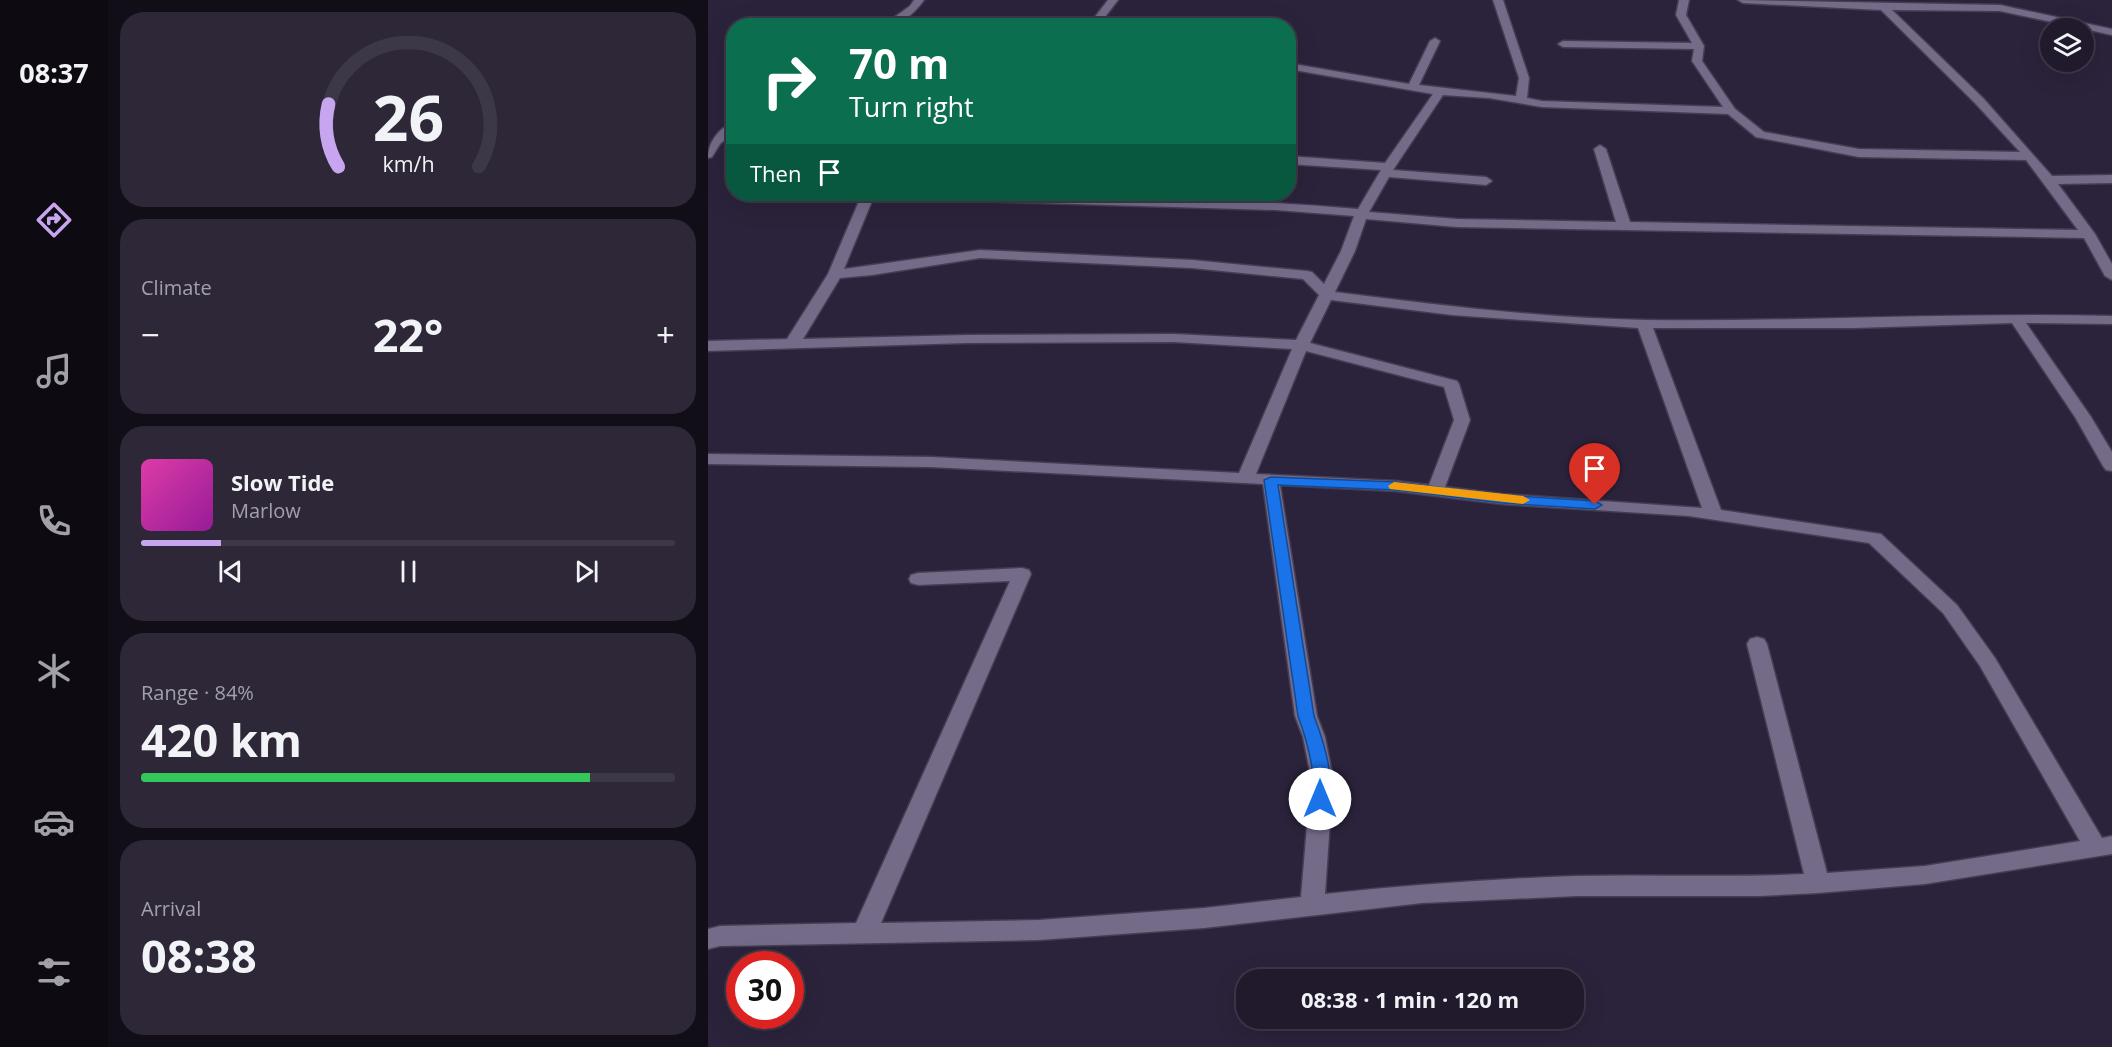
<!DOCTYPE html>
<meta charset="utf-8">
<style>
:root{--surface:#201a2c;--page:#2d2738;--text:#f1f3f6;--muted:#a2a1a9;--line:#3d3848;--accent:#c8a6ef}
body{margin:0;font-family:"Open Sans",sans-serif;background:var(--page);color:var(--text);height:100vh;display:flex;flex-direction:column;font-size:22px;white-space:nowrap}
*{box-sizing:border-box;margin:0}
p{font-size:20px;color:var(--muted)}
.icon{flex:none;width:33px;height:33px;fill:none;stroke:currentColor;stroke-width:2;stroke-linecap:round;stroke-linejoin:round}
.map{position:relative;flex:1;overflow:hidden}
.panel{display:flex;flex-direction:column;gap:12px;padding:12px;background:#120e18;width:600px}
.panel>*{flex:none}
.top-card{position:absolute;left:18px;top:18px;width:570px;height:183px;border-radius:24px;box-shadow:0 6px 24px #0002,0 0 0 2px var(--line);background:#0b6e4f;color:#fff;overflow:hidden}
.tools{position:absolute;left:1332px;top:18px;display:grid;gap:12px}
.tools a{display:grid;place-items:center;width:54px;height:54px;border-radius:50%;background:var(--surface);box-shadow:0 6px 24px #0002,0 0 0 2px var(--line);font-size:30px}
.speed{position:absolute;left:18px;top:951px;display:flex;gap:12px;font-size:30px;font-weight:700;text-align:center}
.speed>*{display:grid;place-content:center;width:78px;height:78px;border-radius:50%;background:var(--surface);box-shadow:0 6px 24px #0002,0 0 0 2px var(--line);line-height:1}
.speed .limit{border:9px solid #d22;background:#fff;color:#111}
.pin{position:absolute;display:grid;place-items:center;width:51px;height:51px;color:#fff;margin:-62px -26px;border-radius:50% 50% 50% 0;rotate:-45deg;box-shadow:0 0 6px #0007}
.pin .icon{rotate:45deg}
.me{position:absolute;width:66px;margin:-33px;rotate:0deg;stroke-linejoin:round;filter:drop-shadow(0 0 4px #0008)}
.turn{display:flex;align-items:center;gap:21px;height:126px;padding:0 24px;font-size:27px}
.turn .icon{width:78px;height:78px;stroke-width:2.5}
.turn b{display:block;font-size:42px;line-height:51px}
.then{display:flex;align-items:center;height:57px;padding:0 24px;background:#0003;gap:12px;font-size:22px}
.big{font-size:45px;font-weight:700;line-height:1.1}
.panel .card{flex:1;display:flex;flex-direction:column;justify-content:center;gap:9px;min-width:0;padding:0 21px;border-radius:24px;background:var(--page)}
.panel .dial{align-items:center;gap:0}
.dial svg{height:156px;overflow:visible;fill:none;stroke:var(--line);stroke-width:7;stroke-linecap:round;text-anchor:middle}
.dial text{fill:var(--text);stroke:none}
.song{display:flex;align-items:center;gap:18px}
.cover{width:72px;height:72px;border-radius:9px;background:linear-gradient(135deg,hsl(320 70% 55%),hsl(300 70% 35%))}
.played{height:6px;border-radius:3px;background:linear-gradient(90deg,var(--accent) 15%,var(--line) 15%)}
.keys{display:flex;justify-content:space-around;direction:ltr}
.heat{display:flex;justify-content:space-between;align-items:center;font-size:33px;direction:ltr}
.charge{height:9px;border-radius:4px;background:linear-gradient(90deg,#34c759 84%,var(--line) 0)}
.trip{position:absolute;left:528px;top:969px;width:348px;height:60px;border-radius:24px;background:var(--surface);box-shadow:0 6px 24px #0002,0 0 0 2px var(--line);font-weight:700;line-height:60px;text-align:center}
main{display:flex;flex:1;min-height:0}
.tab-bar{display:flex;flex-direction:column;width:108px;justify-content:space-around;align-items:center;background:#0d0a12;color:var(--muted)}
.tab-bar .icon{width:42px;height:42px}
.tab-bar .active{color:var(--accent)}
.tab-bar b{font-size:27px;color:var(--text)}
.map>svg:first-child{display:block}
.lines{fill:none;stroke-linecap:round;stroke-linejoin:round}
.street-casing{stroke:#453e53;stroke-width:3}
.street{fill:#746b89;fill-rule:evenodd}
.route{fill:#1a73e8;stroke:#114b97;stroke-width:1.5}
.slow{fill:#f59e0b}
</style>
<main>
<nav class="tab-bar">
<b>08:37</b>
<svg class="icon active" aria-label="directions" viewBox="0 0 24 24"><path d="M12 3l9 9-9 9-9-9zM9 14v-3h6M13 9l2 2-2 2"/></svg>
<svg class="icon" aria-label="music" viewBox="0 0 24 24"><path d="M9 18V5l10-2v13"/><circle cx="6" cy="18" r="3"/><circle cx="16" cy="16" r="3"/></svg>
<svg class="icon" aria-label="phone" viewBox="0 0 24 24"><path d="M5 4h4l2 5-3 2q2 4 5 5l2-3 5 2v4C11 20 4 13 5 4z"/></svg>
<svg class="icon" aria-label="climate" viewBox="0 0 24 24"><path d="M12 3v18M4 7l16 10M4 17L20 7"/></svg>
<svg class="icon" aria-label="car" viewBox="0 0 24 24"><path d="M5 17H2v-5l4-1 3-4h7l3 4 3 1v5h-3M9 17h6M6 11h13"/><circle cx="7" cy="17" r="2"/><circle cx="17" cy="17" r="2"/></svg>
<svg class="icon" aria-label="filters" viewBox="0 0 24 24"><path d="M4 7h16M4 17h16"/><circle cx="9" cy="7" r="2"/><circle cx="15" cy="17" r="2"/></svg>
</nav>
<section class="panel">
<div class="card dial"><svg viewBox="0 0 100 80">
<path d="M14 69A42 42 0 1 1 86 69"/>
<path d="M14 69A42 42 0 0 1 9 37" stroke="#c8a6ef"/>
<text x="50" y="56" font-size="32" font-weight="700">26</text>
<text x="50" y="72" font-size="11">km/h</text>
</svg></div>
<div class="card"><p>Climate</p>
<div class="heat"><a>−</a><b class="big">22°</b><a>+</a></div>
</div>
<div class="card">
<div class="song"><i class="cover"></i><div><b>Slow Tide</b><p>Marlow</p></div></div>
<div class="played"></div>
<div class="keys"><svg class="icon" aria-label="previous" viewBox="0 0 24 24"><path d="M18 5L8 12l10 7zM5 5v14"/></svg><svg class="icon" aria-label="pause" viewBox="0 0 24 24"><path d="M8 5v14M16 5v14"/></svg><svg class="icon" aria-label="next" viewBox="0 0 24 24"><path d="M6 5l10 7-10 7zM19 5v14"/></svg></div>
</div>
<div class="card"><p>Range · 84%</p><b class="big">420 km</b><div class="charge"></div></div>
<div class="card"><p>Arrival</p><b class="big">08:38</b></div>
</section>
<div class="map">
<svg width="1404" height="1047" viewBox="0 0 1404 1047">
<rect width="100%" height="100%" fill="#2b233b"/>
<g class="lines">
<defs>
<path id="street" d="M206 0H216C206 14 192 26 174 26L202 6Z
M400 0H410L390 26H380Z
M785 0H795L821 78 819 98 834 101 1015 107 984 61 986 49 855 47 850 44 855 41 984 43 968 15 971 0H981L978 15 996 46 994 61 1027 109 1056 132 1151 149 1312 152 1267 103 1173 10 1035 3 1030 0 1292 5 1404 29V35L1292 11 1184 10 1275 98 1344 176 1404 175V183L1350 184 1387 234 1404 264V280L1397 276 1376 238 749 227 658 219 647 251 627 292C730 305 834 318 938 320 1093 322 1249 312 1404 316V324L1318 323 1383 417 1404 452V471L1398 470 1395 466 1367 417 1304 323 1146 328H945L1013 510 1173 534 1249 605 1287 658 1394 838 1404 836V854L1217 884 1110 893 1052 896H869L714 903 496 928 331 940 12 946 0 949V929L12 926 148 923 302 581 210 585 203 583 201 579 203 575 210 573 314 568 321 570 323 574 173 923 331 920 496 908 593 897 603 778 595 737 587 716 555 484 223 467 0 464V454L223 457 531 473 584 349 466 342 258 343 0 351V341L79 339 120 274 154 194C319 194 485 195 650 209L673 170 580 164V156L677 163 725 94 580 69V63L701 84 722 41 727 38 732 41 711 85 808 96 811 78ZM735 95 781 98 834 107 1020 114 1048 137 1151 157 1318 160 1370 230 922 222 898 149 892 145 886 149 908 222 749 219 661 212 681 177 778 185 784 181 778 177 685 170ZM202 199 568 210 646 216 633 251 616 284 604 272 599 271 484 260 272 250 136 269 164 201ZM272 258 484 268 595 279 611 295 588 340 466 334 258 335 95 339 132 278 164 275ZM623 300 744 315 930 328 994 508 794 494 737 487 762 420 751 384 749 381 602 343ZM598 351 736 387 746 420 721 485 688 481 548 474ZM572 485 688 491 794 504 981 516 1161 543 1235 613 1272 666 1372 841 1217 866 1119 873 1059 644 1056 639 1049 637 1042 639 1039 644 1096 874C1020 878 944 874 867 876 783 879 700 885 617 894L625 778 617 737 609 716Z
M26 122V132L12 144 4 157 0 158C0 142 11 128 26 122Z"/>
</defs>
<!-- street casing -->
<use href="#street" class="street-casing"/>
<!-- street -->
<use href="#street" class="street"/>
</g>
<!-- route -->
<path class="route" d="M563 477 688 482 794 495 887 501 894 505 887 509 794 503 688 490 570 485 606 716C614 737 630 782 618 804L612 805 606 804C602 795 606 785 605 776 603 755 597 735 590 716L556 480Z"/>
<!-- slow -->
<path class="slow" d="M686 482 815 496 822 500 815 504 682 489 680 486Z"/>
</svg>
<div class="tools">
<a><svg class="icon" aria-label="layers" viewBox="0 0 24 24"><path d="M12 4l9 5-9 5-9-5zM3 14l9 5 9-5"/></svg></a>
</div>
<div class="speed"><div class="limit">30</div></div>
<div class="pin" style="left:887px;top:505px;background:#d93025"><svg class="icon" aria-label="arrive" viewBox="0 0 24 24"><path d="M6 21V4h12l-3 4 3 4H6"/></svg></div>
<svg class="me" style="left:612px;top:799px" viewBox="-20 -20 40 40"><circle r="19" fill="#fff"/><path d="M0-13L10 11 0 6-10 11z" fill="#1a73e8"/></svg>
<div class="trip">08:38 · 1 min · 120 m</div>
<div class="top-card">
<div class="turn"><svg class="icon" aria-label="right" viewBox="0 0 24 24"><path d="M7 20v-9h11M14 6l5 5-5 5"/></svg><div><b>70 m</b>Turn right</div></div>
<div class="then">Then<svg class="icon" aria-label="arrive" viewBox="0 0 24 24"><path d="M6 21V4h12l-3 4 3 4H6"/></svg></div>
</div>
</div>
</main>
